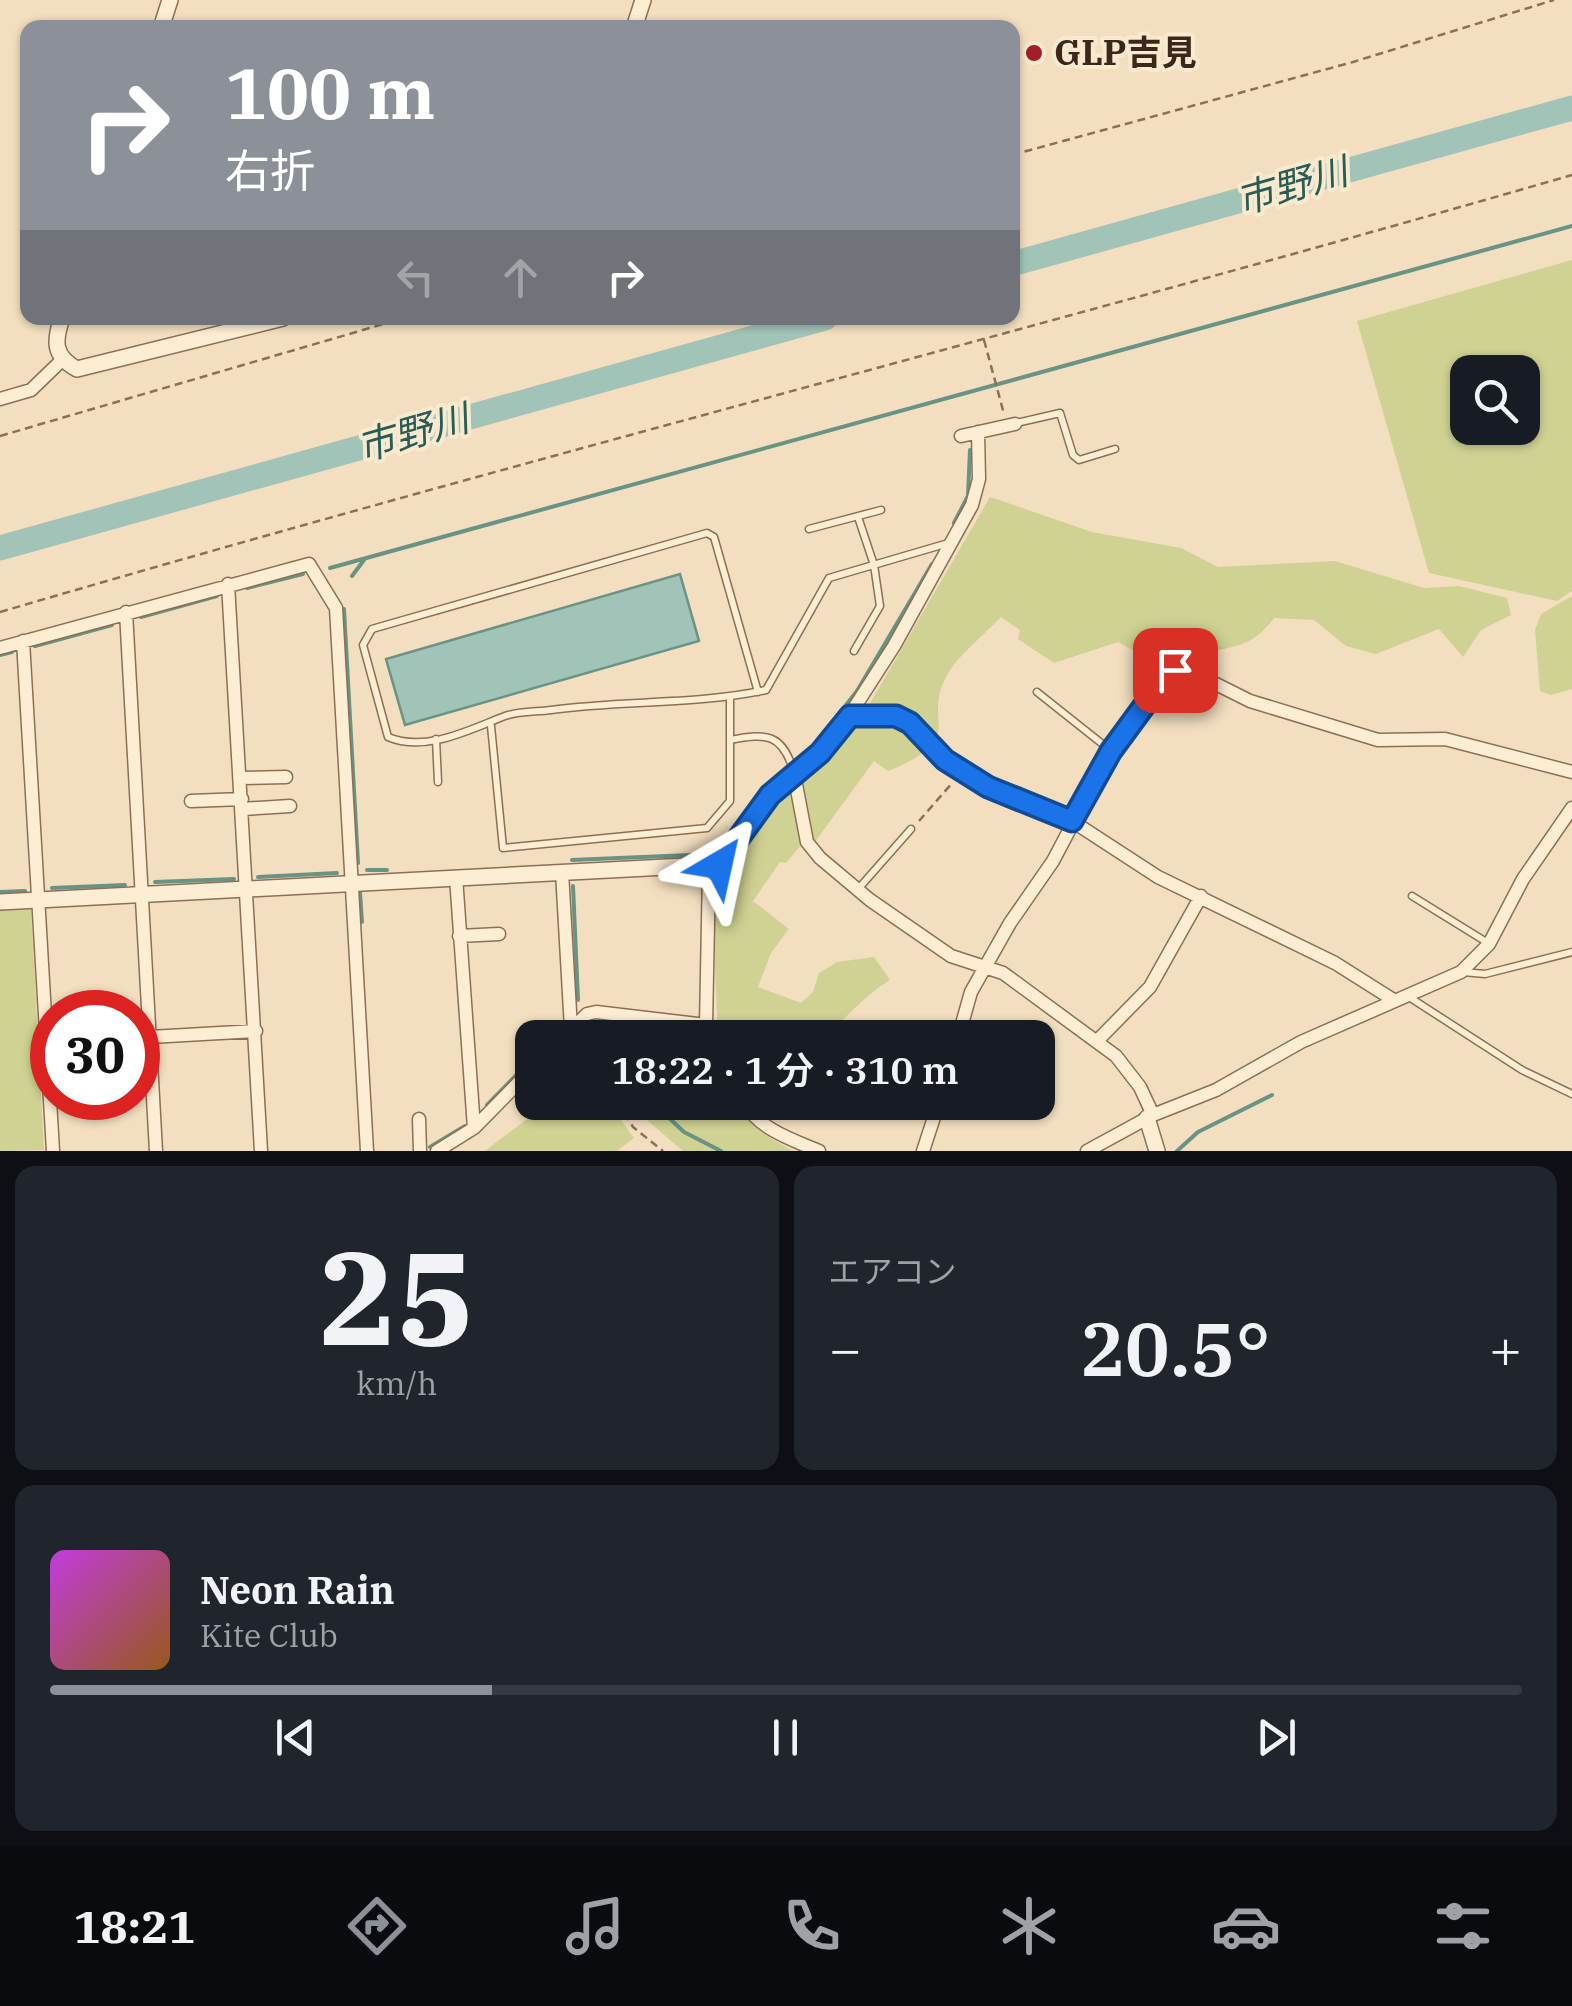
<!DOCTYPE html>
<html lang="ja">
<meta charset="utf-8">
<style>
:root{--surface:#171b24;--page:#20242c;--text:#f1f3f6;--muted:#9ea1a6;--line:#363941;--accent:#8c9099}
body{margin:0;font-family:"IBM Plex Serif","Noto Sans JP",serif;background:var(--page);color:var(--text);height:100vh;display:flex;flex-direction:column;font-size:38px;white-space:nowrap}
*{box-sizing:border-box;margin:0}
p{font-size:32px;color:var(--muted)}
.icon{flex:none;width:55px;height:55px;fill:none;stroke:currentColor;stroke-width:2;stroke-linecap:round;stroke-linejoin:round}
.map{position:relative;height:1151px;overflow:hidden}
.sheet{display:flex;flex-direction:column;gap:15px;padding:15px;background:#0d0f14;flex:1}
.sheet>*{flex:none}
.hud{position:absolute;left:20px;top:20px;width:1000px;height:305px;border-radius:20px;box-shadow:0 2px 8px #0004;background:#8c9099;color:#fff;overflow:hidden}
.controls{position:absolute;left:1450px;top:355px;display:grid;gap:20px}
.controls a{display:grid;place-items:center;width:90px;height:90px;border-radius:20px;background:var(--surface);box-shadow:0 2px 8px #0004;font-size:50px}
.speed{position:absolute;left:30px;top:990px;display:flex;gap:20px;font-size:50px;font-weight:700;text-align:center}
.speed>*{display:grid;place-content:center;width:130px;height:130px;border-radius:50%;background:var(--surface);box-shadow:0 2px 8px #0004;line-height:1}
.speed .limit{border:15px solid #d22;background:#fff;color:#111}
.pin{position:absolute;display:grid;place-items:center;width:85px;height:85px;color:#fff;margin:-42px;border-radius:20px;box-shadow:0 5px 15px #0006}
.me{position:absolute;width:110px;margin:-55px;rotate:36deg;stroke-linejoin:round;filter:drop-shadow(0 0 8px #0008)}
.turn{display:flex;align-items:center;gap:35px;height:210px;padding:0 40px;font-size:45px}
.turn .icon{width:130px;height:130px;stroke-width:2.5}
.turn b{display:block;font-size:70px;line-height:85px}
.lanes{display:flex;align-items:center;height:95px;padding:0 40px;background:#0003;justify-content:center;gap:50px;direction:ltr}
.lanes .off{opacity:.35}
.big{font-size:75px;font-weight:600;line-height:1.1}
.sheet .card{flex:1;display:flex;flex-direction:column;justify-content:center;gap:15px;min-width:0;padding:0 35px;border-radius:20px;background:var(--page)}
.sheet .dial{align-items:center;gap:0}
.dial b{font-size:130px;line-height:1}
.song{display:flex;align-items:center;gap:30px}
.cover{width:120px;height:120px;border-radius:15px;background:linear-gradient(135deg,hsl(290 70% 55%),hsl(30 70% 35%))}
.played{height:10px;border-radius:5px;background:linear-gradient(90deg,var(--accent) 30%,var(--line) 30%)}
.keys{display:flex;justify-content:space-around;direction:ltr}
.heat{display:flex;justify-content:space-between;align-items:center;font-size:55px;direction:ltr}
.sheet .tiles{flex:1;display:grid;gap:15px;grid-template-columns:1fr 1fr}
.card:last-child{grid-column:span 2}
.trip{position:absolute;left:515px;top:1020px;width:540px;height:100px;border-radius:20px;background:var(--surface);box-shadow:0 2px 8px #0004;font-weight:600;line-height:100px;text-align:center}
.tabs{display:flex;height:160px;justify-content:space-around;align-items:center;background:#090b0e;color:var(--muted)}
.tabs .icon{width:70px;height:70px}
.tabs .on{color:var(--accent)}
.tabs b{font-size:45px;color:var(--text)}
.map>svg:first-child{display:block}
.green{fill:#cfd292;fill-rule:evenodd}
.water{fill:#a2c4b8;stroke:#689385;stroke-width:2.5}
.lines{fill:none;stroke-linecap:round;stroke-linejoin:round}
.stream{stroke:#689385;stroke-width:4}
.river{stroke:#a2c4b8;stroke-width:25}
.service-casing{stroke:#8d6f55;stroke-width:9}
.minor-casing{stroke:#8d6f55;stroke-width:15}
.tertiary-casing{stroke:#8d6f55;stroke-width:18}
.path{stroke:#8d6f55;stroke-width:2.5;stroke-dasharray:8 5;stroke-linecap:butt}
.service{stroke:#fcedd3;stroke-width:6}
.minor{stroke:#fcedd3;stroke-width:12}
.tertiary{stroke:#fcedd3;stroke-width:15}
.route-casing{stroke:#114b97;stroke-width:25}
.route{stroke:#1a73e8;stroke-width:18}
.poi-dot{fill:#a31e29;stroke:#f9eacf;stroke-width:4}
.labels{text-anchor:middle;stroke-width:8;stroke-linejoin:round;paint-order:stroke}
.poi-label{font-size:35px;font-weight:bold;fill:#3b281b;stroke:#f9eacf;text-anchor:start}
.water-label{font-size:38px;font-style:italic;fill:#295c55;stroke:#f9eacf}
</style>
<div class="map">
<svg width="1572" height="1151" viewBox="0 0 1572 1151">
<rect width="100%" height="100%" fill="#f3dfbf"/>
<!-- green -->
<path class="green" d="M1572 260V591L1557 601 1429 573 1357 321ZM1468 372H1522V428H1468Z
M990 497 1092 532 1181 548 1218 567 1335 561 1424 588 1459 586 1507 598 1511 615 1481 630 1463 657 1439 629 1376 654 1346 646 1314 620 1274 618C1256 642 1244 645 1215 651 1167 661 1165 669 1118 642L1054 663 1018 639 1020 630 1001 617C984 635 959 654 947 675 920 723 971 737 888 771L874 761 809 850 801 845 786 863 780 862 753 901 789 929 771 953 758 987 801 1003 813 992 819 973 837 962 874 957 890 980C871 991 841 1020 828 1037H718L713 920 716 876 775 797 802 783 865 712Z
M1572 596V689L1551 695 1540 691 1535 630 1541 614Z
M31 909 44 1150 0 1151V911Z
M549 1102 609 1103 634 1138 617 1151H485Z
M628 1104 730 1103 767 1136 793 1151H683Z"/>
<!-- water -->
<path class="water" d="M680 574 699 641 405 725 386 659Z"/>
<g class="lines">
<!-- stream -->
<path class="stream" d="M954 523 968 496 970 450
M330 568 1572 226
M352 576 364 560
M247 588 303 574
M344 609 358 863
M141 617 217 596
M35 646 112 625
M0 655 12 652
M806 756 857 691 932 564
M572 860 713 854 722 849 769 786
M367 870H387
M258 877 337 873
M155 882 234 879
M573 886 578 1000
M52 888 125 885
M0 892 25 891
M360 893 362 922
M590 1034 592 1038
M554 1038 564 1027
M652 1102 684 1132 721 1151
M487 1105 532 1059
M430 1147 465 1126
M1177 1151 1198 1132 1272 1095"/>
<!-- river -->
<path class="river" d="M1012 264 1572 108
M0 548 825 318"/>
<defs>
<path id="service" d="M1016 423 1060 413 1073 455 1079 460 1115 449
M809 529 881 510
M854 651 880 606 874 565 858 517
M758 692 714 537 707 533 372 629 363 645 388 737C426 753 471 729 505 716 519 711 537 712 551 710 622 700 696 705 766 690L829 578 952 542
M1037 692 1110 750
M491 726 503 848 707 828 730 801V697
M436 739 438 782
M730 740C767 733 782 733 794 772
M859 888 911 829
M1412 896 1488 943
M1463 972 1485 974 1572 952
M1406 995 1522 1070 1572 1094"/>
<path id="minor" d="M0 399 31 390 61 361
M961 436 1015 424
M228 584 261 1151
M126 612 156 1151
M23 641 53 1151
M0 648 309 564 336 608 367 1151
M849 716H896L910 723 945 760 987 787 1072 821 1158 877 1335 963 1392 999
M794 774 807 842 820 858 870 900 951 956 1003 973 1116 1056 1140 1087 1153 1115
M240 778 286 777
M191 801 242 799
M242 809 290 806
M562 872 571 1029
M456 877 474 1128
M459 936 499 934
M150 1037 256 1031
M563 1038 587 1014 596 1012 706 1025
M710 1038 706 1025 709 871 705 865H719L770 795 808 765 849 716 894 646 972 505 979 479 978 432
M958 1038 971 992 1010 923 1053 861 1111 751 1171 672 1190 671 1250 701 1378 740 1445 739 1572 772
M1097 1041 1150 987 1201 896
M743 1102C761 1130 790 1139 819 1151
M419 1119 420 1151
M437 1151 474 1128 532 1069
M923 1151 939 1102
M1087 1151 1153 1115 1216 1090 1301 1042 1461 972 1489 944 1523 879 1572 808"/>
<path id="tertiary" d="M161 28 170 0
M634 28 643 0
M62 318C54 341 53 356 77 369L283 318
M0 902 705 865
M1147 1118 1157 1151"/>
</defs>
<!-- service casing -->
<use href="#service" class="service-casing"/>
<!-- minor casing -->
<use href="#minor" class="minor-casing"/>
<!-- tertiary casing -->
<use href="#tertiary" class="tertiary-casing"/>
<!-- path -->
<path class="path" d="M1012 155 1353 62 1554 0
M984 340 1004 414
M0 436 404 318
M0 612C522 459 1049 326 1572 175
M919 821 953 782
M618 1102 633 1127 663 1151"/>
<!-- service -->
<use href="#service" class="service"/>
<!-- minor -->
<use href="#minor" class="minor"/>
<!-- tertiary -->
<use href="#tertiary" class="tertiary"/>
</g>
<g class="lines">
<defs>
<path id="route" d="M719 865 770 795 820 753 850 716H896L910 723 945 760 988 787 1072 821 1111 751 1166 676 1175 670"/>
</defs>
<!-- route casing -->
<use href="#route" class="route-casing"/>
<!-- route -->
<use href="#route" class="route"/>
</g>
<!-- markers -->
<circle class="poi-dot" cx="1034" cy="53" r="10"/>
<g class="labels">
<!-- poi labels -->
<g class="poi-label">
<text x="1054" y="65">GLP吉見</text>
</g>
<!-- water labels -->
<g class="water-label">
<text transform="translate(1292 186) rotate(-16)" y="13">市野川</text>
<text transform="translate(413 433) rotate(-16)" y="13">市野川</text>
</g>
</g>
</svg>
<div class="controls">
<a><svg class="icon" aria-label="search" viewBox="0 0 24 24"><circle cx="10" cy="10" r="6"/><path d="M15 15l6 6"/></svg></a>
</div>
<div class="speed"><div class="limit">30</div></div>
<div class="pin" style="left:1175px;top:670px;background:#d93025"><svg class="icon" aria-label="arrive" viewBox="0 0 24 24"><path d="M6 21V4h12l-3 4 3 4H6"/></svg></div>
<svg class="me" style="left:719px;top:865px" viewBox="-20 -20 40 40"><path d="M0-17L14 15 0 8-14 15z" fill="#1a73e8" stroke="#fff" stroke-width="4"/></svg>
<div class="trip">18:22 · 1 分 · 310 m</div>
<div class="hud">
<div class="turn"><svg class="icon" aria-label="right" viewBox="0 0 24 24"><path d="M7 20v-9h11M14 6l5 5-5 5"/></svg><div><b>100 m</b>右折</div></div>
<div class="lanes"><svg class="icon off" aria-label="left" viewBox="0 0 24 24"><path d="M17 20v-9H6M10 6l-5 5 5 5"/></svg><svg class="icon off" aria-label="ahead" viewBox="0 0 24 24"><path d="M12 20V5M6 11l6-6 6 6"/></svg><svg class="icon" aria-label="right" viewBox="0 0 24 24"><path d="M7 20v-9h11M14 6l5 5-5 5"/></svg></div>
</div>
</div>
<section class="sheet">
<div class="tiles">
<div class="card dial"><b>25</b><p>km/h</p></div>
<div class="card"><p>エアコン</p>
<div class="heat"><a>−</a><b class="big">20.5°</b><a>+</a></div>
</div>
<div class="card">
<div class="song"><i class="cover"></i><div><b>Neon Rain</b><p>Kite Club</p></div></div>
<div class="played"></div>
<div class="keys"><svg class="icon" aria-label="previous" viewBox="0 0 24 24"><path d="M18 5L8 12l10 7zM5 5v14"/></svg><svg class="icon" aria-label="pause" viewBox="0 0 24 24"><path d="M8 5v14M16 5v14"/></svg><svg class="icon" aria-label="next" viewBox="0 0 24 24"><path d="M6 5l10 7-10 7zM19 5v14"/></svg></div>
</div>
</div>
</section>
<nav class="tabs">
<b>18:21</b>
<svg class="icon on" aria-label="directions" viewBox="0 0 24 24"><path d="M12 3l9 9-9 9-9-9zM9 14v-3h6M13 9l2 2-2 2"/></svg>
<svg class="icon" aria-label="music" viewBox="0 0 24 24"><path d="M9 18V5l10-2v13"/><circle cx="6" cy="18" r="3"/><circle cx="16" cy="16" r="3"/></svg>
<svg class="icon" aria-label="phone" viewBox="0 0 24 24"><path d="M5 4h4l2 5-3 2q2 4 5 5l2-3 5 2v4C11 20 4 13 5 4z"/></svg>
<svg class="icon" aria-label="climate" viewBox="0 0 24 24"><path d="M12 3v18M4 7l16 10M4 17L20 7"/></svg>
<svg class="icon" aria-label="car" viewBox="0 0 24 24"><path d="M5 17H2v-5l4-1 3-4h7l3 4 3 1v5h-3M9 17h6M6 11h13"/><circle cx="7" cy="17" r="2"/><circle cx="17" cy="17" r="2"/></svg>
<svg class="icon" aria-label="filters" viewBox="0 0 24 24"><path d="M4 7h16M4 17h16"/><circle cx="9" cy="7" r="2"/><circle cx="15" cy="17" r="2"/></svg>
</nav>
